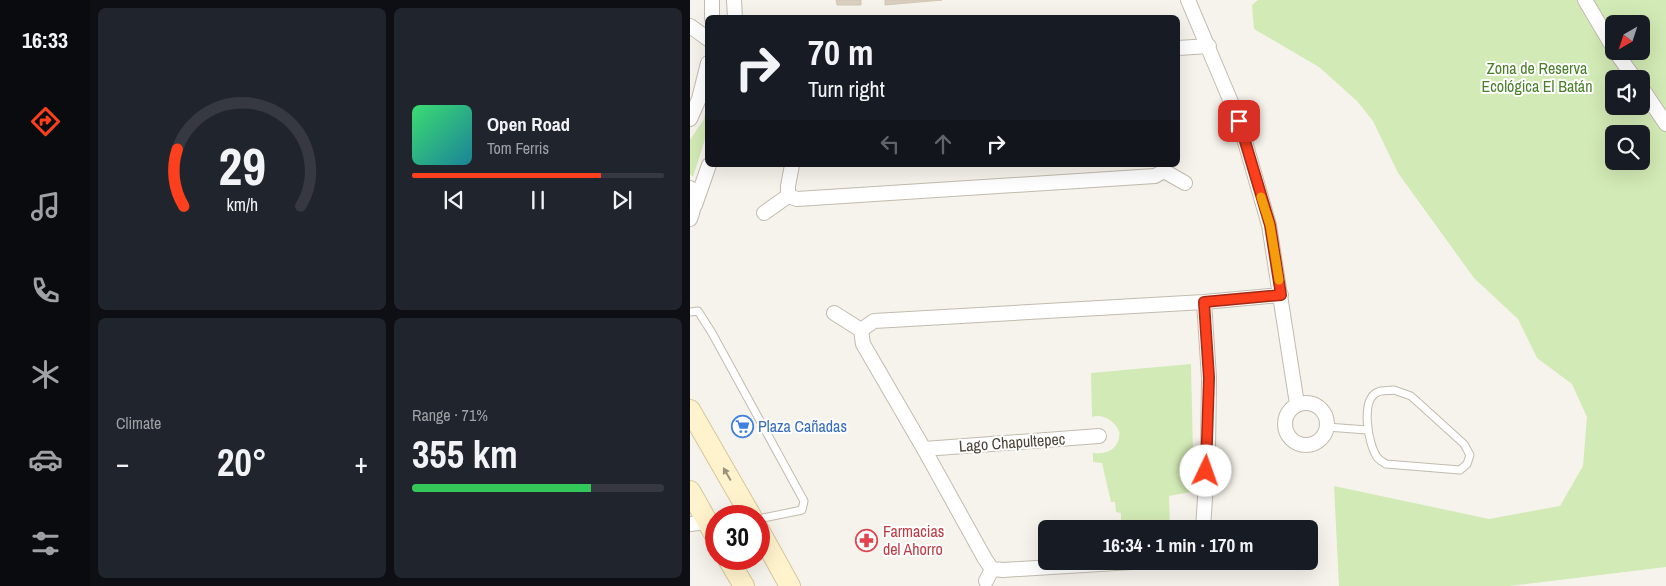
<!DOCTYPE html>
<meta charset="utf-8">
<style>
:root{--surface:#171b24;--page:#20242c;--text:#f1f3f6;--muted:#9ea1a6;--line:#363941;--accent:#fc3f1d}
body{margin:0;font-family:"Archivo Narrow",sans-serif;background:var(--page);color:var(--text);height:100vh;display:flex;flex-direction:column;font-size:19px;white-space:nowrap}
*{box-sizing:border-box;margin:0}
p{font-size:16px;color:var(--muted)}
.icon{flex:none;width:28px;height:28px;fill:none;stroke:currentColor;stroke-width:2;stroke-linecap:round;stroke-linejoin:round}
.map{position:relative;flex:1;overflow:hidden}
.panel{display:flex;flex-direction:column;gap:8px;padding:8px;background:#0d0f14;width:600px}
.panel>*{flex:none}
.guide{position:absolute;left:15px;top:15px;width:475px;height:152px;border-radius:8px;box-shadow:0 5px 20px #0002;background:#171b24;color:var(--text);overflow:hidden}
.needle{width:32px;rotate:219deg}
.tools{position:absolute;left:915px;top:15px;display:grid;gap:10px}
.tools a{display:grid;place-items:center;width:45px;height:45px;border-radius:8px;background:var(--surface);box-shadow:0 5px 20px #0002;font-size:25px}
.speed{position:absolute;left:15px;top:505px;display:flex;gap:10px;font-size:25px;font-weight:700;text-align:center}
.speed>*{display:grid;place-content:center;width:65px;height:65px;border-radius:50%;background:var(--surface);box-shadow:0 5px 20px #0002;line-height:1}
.speed .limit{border:8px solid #d22;background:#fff;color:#111}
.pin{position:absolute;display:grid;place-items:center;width:42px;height:42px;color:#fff;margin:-21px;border-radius:10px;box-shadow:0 2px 8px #0006}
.me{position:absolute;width:55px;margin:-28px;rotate:3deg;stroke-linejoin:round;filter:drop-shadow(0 0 4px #0008)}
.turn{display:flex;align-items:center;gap:18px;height:105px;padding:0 20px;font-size:22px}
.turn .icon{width:65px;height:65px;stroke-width:2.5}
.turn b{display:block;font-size:35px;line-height:42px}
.lanes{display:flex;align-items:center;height:48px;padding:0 20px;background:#0003;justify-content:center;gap:25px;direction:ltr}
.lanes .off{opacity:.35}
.big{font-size:38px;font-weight:700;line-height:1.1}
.panel .card{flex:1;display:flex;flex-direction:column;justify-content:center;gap:8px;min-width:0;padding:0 18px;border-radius:8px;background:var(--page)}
.panel .dial{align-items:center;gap:0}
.dial svg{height:130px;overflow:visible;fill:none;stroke:var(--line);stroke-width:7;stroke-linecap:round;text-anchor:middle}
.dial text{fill:var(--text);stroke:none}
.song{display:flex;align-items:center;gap:15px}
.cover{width:60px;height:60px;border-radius:8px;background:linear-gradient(135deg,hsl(140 70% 55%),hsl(190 70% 35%))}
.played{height:5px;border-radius:2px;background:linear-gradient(90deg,var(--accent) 75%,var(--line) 75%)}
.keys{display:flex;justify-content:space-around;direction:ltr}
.heat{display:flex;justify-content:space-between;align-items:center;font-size:28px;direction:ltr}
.charge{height:8px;border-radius:4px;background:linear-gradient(90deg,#34c759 71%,var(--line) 0)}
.panel .tiles{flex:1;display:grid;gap:8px;grid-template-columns:repeat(2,1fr)}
.trip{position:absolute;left:348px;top:520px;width:280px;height:50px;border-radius:8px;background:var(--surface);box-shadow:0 5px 20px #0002;font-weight:700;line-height:50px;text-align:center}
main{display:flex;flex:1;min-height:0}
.tab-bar{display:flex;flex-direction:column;width:90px;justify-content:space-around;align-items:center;background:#090b0e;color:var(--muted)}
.tab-bar .icon{width:35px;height:35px}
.tab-bar .current{color:var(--accent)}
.tab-bar b{font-size:22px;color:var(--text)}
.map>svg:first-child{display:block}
.green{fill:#d2eab5;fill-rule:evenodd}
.building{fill:#d8cfc1;stroke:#d3c7b4}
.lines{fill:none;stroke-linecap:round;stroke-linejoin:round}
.lane-casing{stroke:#c2bbae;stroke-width:9}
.street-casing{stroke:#c2bbae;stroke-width:16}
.secondary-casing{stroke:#d6c79b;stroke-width:22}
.lane{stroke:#fff;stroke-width:7}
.street{stroke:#fff;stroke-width:14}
.secondary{stroke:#fff3cd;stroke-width:20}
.oneway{fill:#9c937c}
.route-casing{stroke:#a42913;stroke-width:12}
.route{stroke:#fc3f1d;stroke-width:9}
.slow{stroke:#f59e0b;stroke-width:9}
.labels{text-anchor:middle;stroke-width:4;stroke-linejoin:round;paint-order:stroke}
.park-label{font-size:16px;fill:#4a7f2a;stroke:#fff}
.shop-label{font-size:16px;fill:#366cbe;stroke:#fff;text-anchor:start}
.street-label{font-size:16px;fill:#4b4439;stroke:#fff}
.health-label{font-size:16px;fill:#be3a42;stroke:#fff;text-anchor:start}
</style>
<main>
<nav class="tab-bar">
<b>16:33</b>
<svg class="icon current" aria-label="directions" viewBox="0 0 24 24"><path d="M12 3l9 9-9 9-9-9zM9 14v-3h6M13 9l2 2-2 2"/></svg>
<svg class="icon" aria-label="music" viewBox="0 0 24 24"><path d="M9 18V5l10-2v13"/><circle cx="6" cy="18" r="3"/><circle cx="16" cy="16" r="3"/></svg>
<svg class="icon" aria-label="phone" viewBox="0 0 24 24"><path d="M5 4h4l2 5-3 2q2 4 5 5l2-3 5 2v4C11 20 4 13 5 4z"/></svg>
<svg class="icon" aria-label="climate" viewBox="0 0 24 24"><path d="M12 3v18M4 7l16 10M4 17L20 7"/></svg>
<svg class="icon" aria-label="car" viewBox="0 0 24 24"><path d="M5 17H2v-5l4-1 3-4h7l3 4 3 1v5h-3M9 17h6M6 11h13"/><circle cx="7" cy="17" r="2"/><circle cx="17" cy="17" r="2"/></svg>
<svg class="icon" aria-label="filters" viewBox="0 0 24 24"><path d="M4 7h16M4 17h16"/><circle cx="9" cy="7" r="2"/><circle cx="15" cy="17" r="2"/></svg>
</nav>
<section class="panel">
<div class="tiles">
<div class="card dial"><svg viewBox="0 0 100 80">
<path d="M14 69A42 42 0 1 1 86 69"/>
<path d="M14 69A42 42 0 0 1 10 34" stroke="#fc3f1d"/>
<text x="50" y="56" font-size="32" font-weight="700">29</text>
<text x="50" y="72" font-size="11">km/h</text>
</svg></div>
<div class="card">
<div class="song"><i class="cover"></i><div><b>Open Road</b><p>Tom Ferris</p></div></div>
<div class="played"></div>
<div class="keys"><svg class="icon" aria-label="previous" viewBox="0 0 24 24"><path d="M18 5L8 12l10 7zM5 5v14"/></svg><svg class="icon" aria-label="pause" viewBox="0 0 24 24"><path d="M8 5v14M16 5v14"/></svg><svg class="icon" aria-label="next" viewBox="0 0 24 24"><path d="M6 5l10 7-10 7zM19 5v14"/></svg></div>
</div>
<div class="card"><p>Climate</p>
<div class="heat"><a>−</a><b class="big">20°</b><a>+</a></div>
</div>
<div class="card"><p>Range · 71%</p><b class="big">355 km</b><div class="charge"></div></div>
</div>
</section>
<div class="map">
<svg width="976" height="586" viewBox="0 0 976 586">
<rect width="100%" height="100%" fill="#f6f3ec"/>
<!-- green -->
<path class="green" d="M568 0H976V567L819 586H649L644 486 799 519 870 506 893 466 897 417 882 384 847 358 828 319 784 278 708 173 683 121 667 101 629 67 564 29 562 5ZM924 24H951V51H924ZM924 79H951V106H924ZM924 134H951V161H924Z
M17 104V133L3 177 0 174V140L14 119Z
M501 364 503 452 501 492 479 496 480 529H436V524H431V513L426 512 425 502H421L412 463 403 462V453C415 454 424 452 429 439 429 437 430 433 429 431 425 421 412 413 402 417L401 373Z"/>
<!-- building -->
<path class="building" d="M146 0H171V5H147Z
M195 0H252L195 5Z"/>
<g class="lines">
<defs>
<path id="lane" d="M0 312 8 311 22 333 114 501 112 510 73 518
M704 390 721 396 774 444 780 455 777 464 770 470 696 464C693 462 689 460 687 457 678 444 670 399 688 392 692 390 699 391 704 390Z
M637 427 677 430"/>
<path id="street" d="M44 0 45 18
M498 0 549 121 579 225 607 404
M895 0 924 49
M22 18V0
M0 26 18 39
M488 48 519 46
M925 51 945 79
M951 87 976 124
M0 119 9 99 18 63
M474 171 495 183
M0 188C6 198 4 209 0 219
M98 196 107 199 465 176 474 171
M98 196V186L102 165
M5 205 19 165
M74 213 98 196
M144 313 171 330
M171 330 173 344 234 449 295 559 302 569 313 570 458 561
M171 330 184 321 514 302 591 295
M595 424a21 21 0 1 1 42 0a21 21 0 1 1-42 0Z
M234 449 409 436
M0 524 18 522
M513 529 518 452 519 378 514 302
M296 581 302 569"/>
<path id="secondary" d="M0 410 61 516
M0 491 26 537
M69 530 100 586
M38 559 54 586"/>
</defs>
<!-- lane casing -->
<use href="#lane" class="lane-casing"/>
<!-- street casing -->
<use href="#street" class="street-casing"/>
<!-- secondary casing -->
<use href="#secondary" class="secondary-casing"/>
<!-- lane -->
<use href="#lane" class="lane"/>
<!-- street -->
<use href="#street" class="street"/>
<!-- secondary -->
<use href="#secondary" class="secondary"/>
</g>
<!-- one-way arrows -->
<defs><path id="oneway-solid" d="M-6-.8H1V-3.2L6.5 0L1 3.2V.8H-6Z" transform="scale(1.25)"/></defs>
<use class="oneway" href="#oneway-solid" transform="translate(37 474) rotate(-120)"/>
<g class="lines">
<defs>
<path id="route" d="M516 471 519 378 514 302 591 295 580 225 549 121"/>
</defs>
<!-- route casing -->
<use href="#route" class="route-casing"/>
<!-- route -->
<use href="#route" class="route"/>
<!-- slow -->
<path class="slow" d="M571 197 580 225 589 280"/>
</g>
<!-- icons -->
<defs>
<symbol id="supermarket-ring" viewBox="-11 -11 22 22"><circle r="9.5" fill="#fff" stroke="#3f7fe0" stroke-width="1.5"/><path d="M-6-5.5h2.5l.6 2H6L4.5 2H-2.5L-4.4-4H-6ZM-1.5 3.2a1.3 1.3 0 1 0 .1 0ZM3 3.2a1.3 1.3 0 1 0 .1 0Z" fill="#3f7fe0"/></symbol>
<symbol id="pharmacy-ring" viewBox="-11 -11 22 22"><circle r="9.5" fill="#fff" stroke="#e0444e" stroke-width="1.5"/><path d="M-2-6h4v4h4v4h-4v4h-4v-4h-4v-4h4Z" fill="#e0444e"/></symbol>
</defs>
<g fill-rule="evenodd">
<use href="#supermarket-ring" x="40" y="414" width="25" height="25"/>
<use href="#pharmacy-ring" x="164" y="528" width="25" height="25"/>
</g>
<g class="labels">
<!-- park labels -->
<g class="park-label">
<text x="847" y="74">Zona de Reserva<tspan x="847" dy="18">Ecológica El Batán</tspan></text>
</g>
<!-- shop labels -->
<g class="shop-label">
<text x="68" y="432">Plaza Cañadas</text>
</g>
<!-- street labels -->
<g class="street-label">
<text transform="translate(322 442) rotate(-4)" y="6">Lago Chapultepec</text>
</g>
<!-- health labels -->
<g class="health-label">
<text x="193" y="537">Farmacias<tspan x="193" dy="18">del Ahorro</tspan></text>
</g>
</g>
</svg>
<div class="tools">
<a><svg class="needle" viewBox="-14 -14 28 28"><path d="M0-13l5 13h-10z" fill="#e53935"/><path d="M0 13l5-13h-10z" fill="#9ea1a6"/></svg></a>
<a><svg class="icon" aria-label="sound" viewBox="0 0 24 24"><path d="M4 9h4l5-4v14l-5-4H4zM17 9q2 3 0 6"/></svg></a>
<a><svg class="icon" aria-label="search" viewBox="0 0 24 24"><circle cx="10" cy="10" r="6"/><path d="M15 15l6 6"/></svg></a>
</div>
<div class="speed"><div class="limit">30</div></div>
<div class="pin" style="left:549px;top:121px;background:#d93025"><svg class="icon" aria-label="arrive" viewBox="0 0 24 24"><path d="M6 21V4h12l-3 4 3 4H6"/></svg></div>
<svg class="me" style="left:516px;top:471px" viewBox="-20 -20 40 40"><circle r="19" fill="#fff"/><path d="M0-13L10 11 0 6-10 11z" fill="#fc3f1d"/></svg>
<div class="trip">16:34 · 1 min · 170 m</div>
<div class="guide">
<div class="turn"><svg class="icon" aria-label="right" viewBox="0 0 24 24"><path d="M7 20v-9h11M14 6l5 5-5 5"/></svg><div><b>70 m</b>Turn right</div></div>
<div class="lanes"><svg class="icon off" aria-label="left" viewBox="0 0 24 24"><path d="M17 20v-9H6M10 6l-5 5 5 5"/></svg><svg class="icon off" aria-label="ahead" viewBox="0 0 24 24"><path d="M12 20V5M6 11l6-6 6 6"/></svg><svg class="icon" aria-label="right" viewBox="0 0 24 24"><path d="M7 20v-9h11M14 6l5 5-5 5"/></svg></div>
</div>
</div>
</main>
